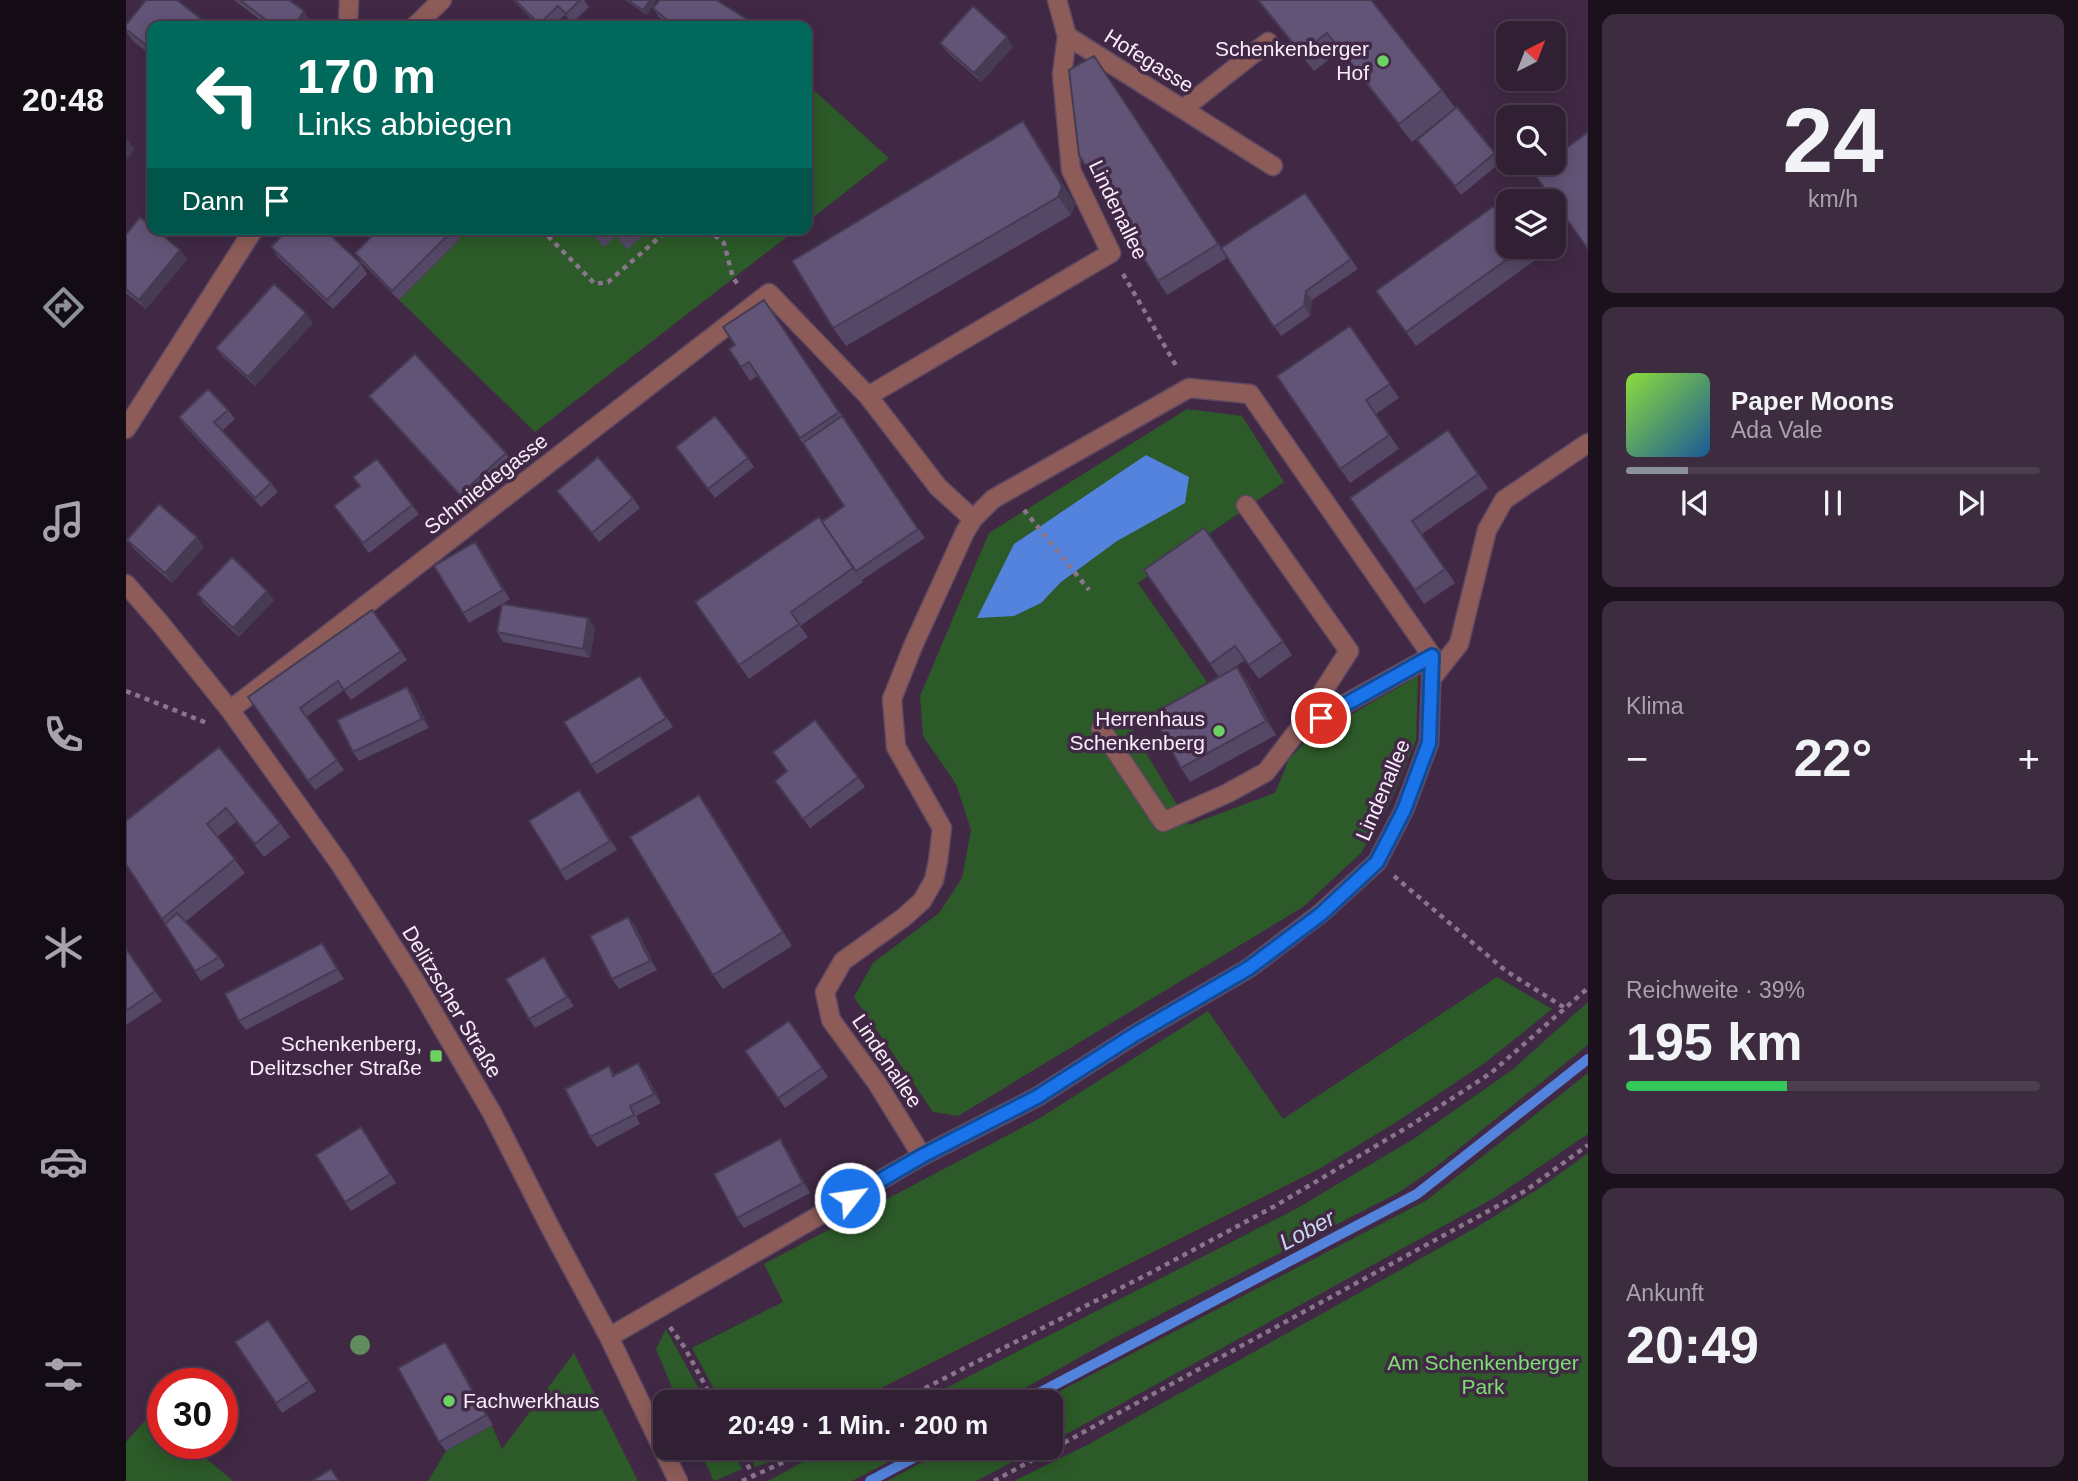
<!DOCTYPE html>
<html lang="de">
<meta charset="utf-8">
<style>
:root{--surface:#311f34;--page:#3d2c40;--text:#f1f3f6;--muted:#a8a2ac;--line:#4c3d4f;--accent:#8c9099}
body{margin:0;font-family:Helvetica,sans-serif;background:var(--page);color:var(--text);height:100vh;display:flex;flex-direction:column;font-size:26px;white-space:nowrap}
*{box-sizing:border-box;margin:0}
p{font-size:23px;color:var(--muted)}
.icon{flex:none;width:38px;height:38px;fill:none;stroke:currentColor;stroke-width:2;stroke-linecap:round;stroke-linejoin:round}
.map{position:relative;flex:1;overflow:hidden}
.side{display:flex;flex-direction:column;gap:14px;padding:14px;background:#1b111d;width:490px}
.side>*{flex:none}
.banner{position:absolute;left:21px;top:21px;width:665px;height:214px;border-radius:14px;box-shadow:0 4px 18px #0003,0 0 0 2px var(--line);background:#00695c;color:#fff;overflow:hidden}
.needle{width:46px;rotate:42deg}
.controls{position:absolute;left:1370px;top:21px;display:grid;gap:14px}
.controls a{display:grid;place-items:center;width:70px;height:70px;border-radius:14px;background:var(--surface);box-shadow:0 4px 18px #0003,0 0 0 2px var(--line);font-size:35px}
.speed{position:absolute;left:21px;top:1368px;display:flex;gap:14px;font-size:35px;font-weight:700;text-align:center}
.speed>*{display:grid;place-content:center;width:91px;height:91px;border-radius:50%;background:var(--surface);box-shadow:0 4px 18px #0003,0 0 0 2px var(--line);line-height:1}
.speed .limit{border:10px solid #d22;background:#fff;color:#111}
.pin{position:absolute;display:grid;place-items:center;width:60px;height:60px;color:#fff;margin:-30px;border:4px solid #fff;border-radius:50%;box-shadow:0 2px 7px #0007}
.me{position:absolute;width:77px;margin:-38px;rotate:60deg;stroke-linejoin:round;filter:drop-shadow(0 0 5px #0008)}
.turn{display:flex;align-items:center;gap:24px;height:147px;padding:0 35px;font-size:32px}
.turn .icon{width:91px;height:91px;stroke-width:2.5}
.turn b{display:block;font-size:49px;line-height:60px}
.then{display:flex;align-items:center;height:66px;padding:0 35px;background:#0003;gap:14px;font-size:26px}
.big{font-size:52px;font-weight:700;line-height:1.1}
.side .card{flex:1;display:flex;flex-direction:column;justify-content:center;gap:10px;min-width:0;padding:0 24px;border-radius:14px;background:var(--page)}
.side .dial{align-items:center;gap:0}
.dial b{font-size:91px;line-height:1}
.song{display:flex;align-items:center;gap:21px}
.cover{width:84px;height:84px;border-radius:10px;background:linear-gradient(135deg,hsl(90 70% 55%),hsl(210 70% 35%))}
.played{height:7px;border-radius:4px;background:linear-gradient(90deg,var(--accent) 15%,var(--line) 15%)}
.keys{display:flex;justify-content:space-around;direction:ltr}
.heat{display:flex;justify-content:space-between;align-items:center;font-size:38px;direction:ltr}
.charge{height:10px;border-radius:5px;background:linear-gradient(90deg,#34c759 39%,var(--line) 0)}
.trip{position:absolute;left:527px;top:1390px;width:410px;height:70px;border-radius:14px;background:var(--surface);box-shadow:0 4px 18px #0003,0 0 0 2px var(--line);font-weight:700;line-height:70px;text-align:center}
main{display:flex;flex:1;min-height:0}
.dock{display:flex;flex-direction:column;width:126px;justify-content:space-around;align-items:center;background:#140c15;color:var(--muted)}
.dock .icon{width:49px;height:49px}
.dock .current{color:var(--accent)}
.dock b{font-size:32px;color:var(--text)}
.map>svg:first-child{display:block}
.green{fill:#2c5a28}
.water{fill:#5383dc}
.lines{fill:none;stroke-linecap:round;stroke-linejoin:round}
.stream{stroke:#5383dc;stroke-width:10}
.minor-casing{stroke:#5f4862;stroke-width:21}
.path{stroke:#8a758d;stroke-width:4.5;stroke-dasharray:5 5;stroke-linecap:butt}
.minor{stroke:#8d5c59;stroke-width:18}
.tree{fill:#618d5d}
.wall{fill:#544866}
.shaded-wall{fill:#453b53}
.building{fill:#625477;stroke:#453b53;stroke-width:2}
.route-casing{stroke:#114b97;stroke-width:18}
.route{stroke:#1a73e8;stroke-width:12}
.poi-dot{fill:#6cd362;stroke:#412945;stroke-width:2.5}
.labels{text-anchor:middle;stroke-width:7;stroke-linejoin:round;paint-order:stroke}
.poi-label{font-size:21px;fill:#fbecfd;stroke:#412945;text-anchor:end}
.street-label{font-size:21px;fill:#fbecfd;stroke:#412945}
.park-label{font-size:21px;fill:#7bdf71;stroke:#412945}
.water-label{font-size:23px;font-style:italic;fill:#c8d5ec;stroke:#412945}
</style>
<main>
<nav class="dock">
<b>20:48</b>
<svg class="icon current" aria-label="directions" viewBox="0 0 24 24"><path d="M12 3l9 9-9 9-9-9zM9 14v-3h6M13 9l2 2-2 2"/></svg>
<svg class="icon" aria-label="music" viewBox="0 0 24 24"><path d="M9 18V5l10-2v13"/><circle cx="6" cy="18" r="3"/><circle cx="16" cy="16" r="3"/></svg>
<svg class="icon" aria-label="phone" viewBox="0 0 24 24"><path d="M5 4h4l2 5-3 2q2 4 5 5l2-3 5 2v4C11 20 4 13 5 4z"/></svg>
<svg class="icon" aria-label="climate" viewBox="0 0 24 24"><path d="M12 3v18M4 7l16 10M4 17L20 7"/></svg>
<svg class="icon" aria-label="car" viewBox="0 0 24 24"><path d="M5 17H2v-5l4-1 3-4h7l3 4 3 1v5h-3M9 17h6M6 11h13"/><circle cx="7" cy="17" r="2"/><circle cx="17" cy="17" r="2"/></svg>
<svg class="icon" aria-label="filters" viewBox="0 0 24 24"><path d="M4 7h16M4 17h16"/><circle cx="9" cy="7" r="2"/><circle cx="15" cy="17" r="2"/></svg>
</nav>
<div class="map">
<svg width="1462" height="1481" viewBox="0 0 1462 1481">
<rect width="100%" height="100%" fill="#412945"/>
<!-- green -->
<path class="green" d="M681 84 763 158 681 222Z
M324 229H671L409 432 273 300 334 239Z
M1061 409 1116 416 1158 482 1012 583 1081 682 1004 726 1063 825 1149 793 1163 759 1181 740 1292 676 1290 740 1264 803 1235 853 1177 907 832 1116 807 1112 728 997 747 963 813 913 836 878 845 830 830 784 797 736 794 696 863 533Z
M1371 977 1426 1009 1360 1062 1272 1121 1193 1169 727 1402H595L566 1348 657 1302 638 1264 914 1118 1082 1011 1157 1119Z
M1462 1002V1045L1311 1166 1272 1193 990 1337 874 1402H793L1168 1210 1289 1138 1386 1070Z
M1462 1073V1134L1368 1198 924 1443V1402H913L1301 1200Z
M1462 1153V1481H888L963 1444 1351 1227 1420 1184Z
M540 1329 580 1402H552L530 1349Z
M448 1353 512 1481H302L320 1451 366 1426 376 1449Z
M26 1413 37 1422V1444H63L107 1481H0V1442Z
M572 1447H604L616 1469 588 1481Z
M619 1447H649L652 1459 629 1467Z
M704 1447H791L726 1481H642Z
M825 1447H915L850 1481H761Z"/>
<!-- water -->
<path class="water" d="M1020 455 1063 477 1059 503 991 541 935 582 915 603 888 616 851 618 888 544Z"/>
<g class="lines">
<!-- stream -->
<path class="stream" d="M896 1402 1291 1194 1462 1059
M744 1481 808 1447"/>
<defs>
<path id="minor" d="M931 0 941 36 1147 166
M222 26 223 0
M289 26 316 0
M1057 109 1142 42
M742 396 985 253 945 170 936 74 941 36
M0 429 128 229
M1120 505 1223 651 1174 727
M0 584 34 623 104 710 214 864 289 981 366 1113 424 1227 483 1337 552 1481
M1306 678 1333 644 1361 530 1378 500 1462 443
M104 710 643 293 742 396 812 487 847 519
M975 729 1037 822 1102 793 1140 772 1172 730 1306 656
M483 1337 796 1156 911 1097 1008 1035 1123 968 1194 914 1251 862 1278 810 1303 743 1306 656 1124 394 1063 388 867 499 847 519 839 532 787 646 766 699 770 747 816 828 812 861 808 880 796 901 777 918 717 961 699 992 705 1020 751 1083 796 1156"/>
</defs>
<!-- minor casing -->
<use href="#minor" class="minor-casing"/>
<!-- path -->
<path class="path" d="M415 229 469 284 482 282 543 229
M581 229 598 243 607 278 614 287
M997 274 1052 369
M898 510 963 590
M0 691 81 723
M1268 876 1380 971 1439 1008
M544 1327 559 1348 588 1402
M772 1402 1028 1271 1149 1206 1285 1125 1365 1073 1462 988
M612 1447 630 1481
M616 1481 691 1447
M868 1481 1399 1191 1462 1145"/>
<!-- minor -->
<use href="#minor" class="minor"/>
</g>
<!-- trees -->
<circle class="tree" cx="234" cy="1345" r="10"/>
<!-- wall -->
<path class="wall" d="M108 0H163L184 20 181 26H142Z
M387 0H458L463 7 446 23 439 15 427 26H412Z
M499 0H530L521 15Z
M1131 0H1247L1246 1 1316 90 1329 108 1286 142 1214 51 1188 71Z
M527 8 632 26H543L533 17Z
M0 25 26 26V56L7 41 0 31Z
M881 37 887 47 855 82 821 52 814 43Z
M968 56 1095 248 1179 193 1232 269 1186 300 1184 316 1155 336 1101 258 1041 295 1032 281Z
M909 139 949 204 945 215 720 346 707 328Z
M1291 140 1369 153 1375 162 1335 195Z
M327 229 334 239 273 300 236 263 229 253Z
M461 229H516L519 233 502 250 489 236 478 247Z
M0 235 54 250 61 259 20 309 0 293Z
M145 247 235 264 241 274 207 309 152 257Z
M1398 247 1408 261 1290 346 1250 291Z
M638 300 799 538 736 580 707 538 737 582 674 626 682 637 623 679 569 602 718 506 632 376 624 381 603 349 609 345Z
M187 323 129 386 97 357 90 348Z
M1224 326 1273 398 1250 414 1273 449 1224 483 1151 376Z
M243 396 380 453 383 458 337 500Z
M102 410 109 419 96 431 145 483 152 492 135 507 59 426 53 417Z
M1322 430 1362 488 1296 534 1329 583 1298 604 1224 498Z
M550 447 622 458 628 467 589 498Z
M234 487 286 505 293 514 243 553 215 516Z
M431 491 507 498 514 508 473 542Z
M1078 528 1166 655 1133 679 1119 660 1099 674 1121 681 1150 735 1064 782 1055 768 1093 677 1018 570Z
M1 540 78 547 46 583 8 549Z
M356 551 384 599 376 604 462 618 469 628 464 658 377 642 371 632 376 604 343 623 337 613Z
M71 594 148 600 113 637 78 604Z
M246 610 281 660 225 700 218 690 180 717 218 770 189 790 122 697Z
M514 676 547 727 471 774 465 765Z
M281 687 288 696 303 728 233 761 227 752Z
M93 747 154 823 164 837 138 857 110 822 91 837 119 873 59 922 93 957 99 966 75 981 36 919Z
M661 771 732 777 739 787 684 828 649 781Z
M460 799 491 850 440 881 434 871Z
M583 809 666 946 597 989 587 975Z
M502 917 509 926 531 970 493 989 486 979Z
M196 943 218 979 120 1030 113 1021Z
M0 948 36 1001 0 1025Z
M424 967 448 1006 409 1028 403 1019Z
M663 1021 702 1077 659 1108 619 1051Z
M483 1066 489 1075 519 1072 535 1103 510 1116 514 1124 471 1147 464 1137Z
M235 1127 270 1183 225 1211 219 1202Z
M660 1148 684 1193 618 1228 611 1218Z
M142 1320 190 1391 156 1413 109 1342Z
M319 1342 326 1352 367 1425 320 1451 313 1442Z"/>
<!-- shaded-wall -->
<path class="shaded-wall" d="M524 0H530L521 15 517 10Z
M178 11 184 20 181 26H168Z
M881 37 887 47 855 82 848 73Z
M897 121 909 139 949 204 945 215 932 197Z
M2 140 9 149 0 160V142Z
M54 250 61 259 20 309 13 300Z
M1180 291 1186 300 1184 316 1178 306Z
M180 313 187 323 129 386 122 377Z
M71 537 78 547 46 583 39 573Z
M349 542 356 551 384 599 377 590Z
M141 591 148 600 113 637 107 628Z
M462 618 469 628 464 658 457 649Z
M1111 667 1121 681 1150 735 1140 721Z
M281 687 288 696 303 728 296 719Z
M453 790 460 799 491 850 484 841Z
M573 795 583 809 666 946 657 932Z
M502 917 509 926 531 970 524 961Z
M196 943 203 952 218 979 211 969Z
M418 957 424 967 448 1006 441 997Z
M512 1063 519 1072 535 1103 528 1094Z
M654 1139 660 1148 684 1193 677 1183Z
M319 1342 326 1352 367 1425 360 1415Z"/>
<!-- building -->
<path class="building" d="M20 0H51L84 26H26V50L0 29V25Z
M114 0H163L178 11 168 26H148Z
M389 0H454L440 14 432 6 413 24Z
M502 0H524L517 10Z
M534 0H590L632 26H548L527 8Z
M1132 0H1245L1316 90 1273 124 1201 33 1175 53Z
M847 6 881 37 848 73 814 43Z
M968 56 1092 244 1032 281 953 155 943 70Z
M1331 107 1369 153 1329 186 1291 140Z
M897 121 936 186 932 197 707 328 666 261Z
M1462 132V249L1407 172 1419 163H1428V157Z
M1179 193 1225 259 1180 291 1178 306 1148 327 1095 248Z
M1368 206 1382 226V247H1398L1280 332 1250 291Z
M14 217 26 227V229H29L54 250 13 300 0 289V235Z
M162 229H198L235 264 201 300 145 247Z
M253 229H327V230L266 291 229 253Z
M148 284 180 313 122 377 90 348Z
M638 300 713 412 674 438 623 362 615 367 603 349 609 345 597 327Z
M1224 326 1264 384 1240 400 1263 435 1214 469 1151 376Z
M289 354 380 453 334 495 243 396Z
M82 389 102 410 88 422 145 483 129 498 53 417Z
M589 416 622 458 582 489 550 447Z
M716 416 792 529 730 571 696 522 718 506 677 443Z
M1322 430 1352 474 1286 521 1319 569 1289 590 1224 498Z
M472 457 507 498 466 533 431 491Z
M251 459 286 505 237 543 208 506 234 486 227 477Z
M33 504 71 537 39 573 1 540Z
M693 517 727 568 665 612 673 624 613 665 569 602Z
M1078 528 1157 641 1123 665 1109 646 1084 664 1018 570Z
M349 542 377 590 337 613 308 566Z
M106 557 141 591 107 628 71 594Z
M376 604 462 618 457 649 371 632Z
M246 610 275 651 218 690 212 681 174 708 211 760 182 781 122 697Z
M1111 667 1140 721 1055 768 1026 714Z
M514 676 540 718 465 765 438 722Z
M281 687 296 719 227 752 211 720Z
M689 720 732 777 677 819 649 781 661 771 647 752Z
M93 747 154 823 129 844 100 808 81 824 109 859 36 919 0 864V821Z
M453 790 484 841 434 871 403 821Z
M573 795 657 932 587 975 504 837Z
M51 913 93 957 69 971 39 924Z
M502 917 524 961 486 979 464 936Z
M196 943 211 969 113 1021 99 994Z
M0 949 29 991 0 1011Z
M418 957 441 997 403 1019 380 979Z
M663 1021 696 1068 652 1098 619 1051Z
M512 1063 528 1094 504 1106 508 1115 464 1137 439 1089 483 1066 487 1076Z
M235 1127 264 1174 219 1202 190 1155Z
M654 1139 677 1183 611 1218 588 1174Z
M142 1320 183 1381 150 1403 109 1342Z
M319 1342 360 1415 313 1442 272 1368Z
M205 1469 213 1481H186Z"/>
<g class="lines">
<defs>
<path id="route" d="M724 1198 796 1156 911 1097 1008 1035 1123 968 1195 914 1251 862 1278 810 1303 743 1306 656 1195 718"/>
</defs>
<!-- route casing -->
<use href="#route" class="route-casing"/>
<!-- route -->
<use href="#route" class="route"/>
</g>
<!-- markers -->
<g class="poi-dot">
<circle cx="1257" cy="61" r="7"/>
<circle cx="1093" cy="731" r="7"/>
<rect x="303" y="1049" width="14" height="14" rx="3.5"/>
<circle cx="323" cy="1401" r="7"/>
</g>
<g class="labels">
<!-- poi labels -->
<g class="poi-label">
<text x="1243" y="56">Schenkenberger<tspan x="1243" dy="24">Hof</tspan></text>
<text x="1079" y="726">Herrenhaus<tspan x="1079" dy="24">Schenkenberg</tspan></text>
<text x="296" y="1051">Schenkenberg,<tspan x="296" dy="24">Delitzscher Straße</tspan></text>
<text x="337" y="1408" text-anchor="start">Fachwerkhaus</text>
</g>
<!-- street labels -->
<g class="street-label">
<text transform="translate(1023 61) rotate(32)" y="7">Hofegasse</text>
<text transform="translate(992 210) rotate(64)" y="7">Lindenallee</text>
<text transform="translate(360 484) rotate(-38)" y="7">Schmiedegasse</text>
<text transform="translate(1257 790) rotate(-67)" y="7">Lindenallee</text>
<text transform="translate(326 1002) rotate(59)" y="7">Delitzscher Straße</text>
<text transform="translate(761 1061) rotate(56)" y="7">Lindenallee</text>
</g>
<!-- park labels -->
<g class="park-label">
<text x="1357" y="1370">Am Schenkenberger<tspan x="1357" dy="24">Park</tspan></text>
</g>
<!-- water labels -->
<g class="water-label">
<text transform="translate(1181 1230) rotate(-28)" y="8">Lober</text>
</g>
</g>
</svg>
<div class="controls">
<a><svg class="needle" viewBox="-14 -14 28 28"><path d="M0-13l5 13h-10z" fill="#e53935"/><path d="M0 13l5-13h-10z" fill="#a8a2ac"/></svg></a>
<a><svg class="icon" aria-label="search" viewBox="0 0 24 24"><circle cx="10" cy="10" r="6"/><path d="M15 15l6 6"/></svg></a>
<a><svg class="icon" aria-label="layers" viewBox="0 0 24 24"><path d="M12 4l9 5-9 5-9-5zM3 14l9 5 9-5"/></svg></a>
</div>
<div class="speed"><div class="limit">30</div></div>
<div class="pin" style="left:1195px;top:718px;background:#d93025"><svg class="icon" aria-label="arrive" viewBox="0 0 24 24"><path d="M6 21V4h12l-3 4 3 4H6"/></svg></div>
<svg class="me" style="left:724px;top:1198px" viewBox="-20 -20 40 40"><circle r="17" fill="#1a73e8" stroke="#fff" stroke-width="3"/><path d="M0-11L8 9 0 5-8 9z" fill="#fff"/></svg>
<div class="trip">20:49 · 1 Min. · 200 m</div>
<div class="banner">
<div class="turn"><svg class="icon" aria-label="left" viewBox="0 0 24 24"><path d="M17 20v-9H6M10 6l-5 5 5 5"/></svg><div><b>170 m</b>Links abbiegen</div></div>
<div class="then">Dann<svg class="icon" aria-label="arrive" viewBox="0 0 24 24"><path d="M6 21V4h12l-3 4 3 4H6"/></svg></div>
</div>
</div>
<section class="side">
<div class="card dial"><b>24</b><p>km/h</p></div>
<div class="card">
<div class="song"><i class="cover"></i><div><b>Paper Moons</b><p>Ada Vale</p></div></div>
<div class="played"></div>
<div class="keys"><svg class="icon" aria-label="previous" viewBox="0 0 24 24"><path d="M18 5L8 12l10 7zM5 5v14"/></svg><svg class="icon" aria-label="pause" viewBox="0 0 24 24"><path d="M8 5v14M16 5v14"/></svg><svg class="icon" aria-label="next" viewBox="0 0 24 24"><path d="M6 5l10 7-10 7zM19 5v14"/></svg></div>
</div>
<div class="card"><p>Klima</p>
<div class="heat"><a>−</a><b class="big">22°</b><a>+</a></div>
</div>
<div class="card"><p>Reichweite · 39%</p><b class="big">195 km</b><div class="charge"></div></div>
<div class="card"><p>Ankunft</p><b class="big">20:49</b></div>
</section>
</main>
